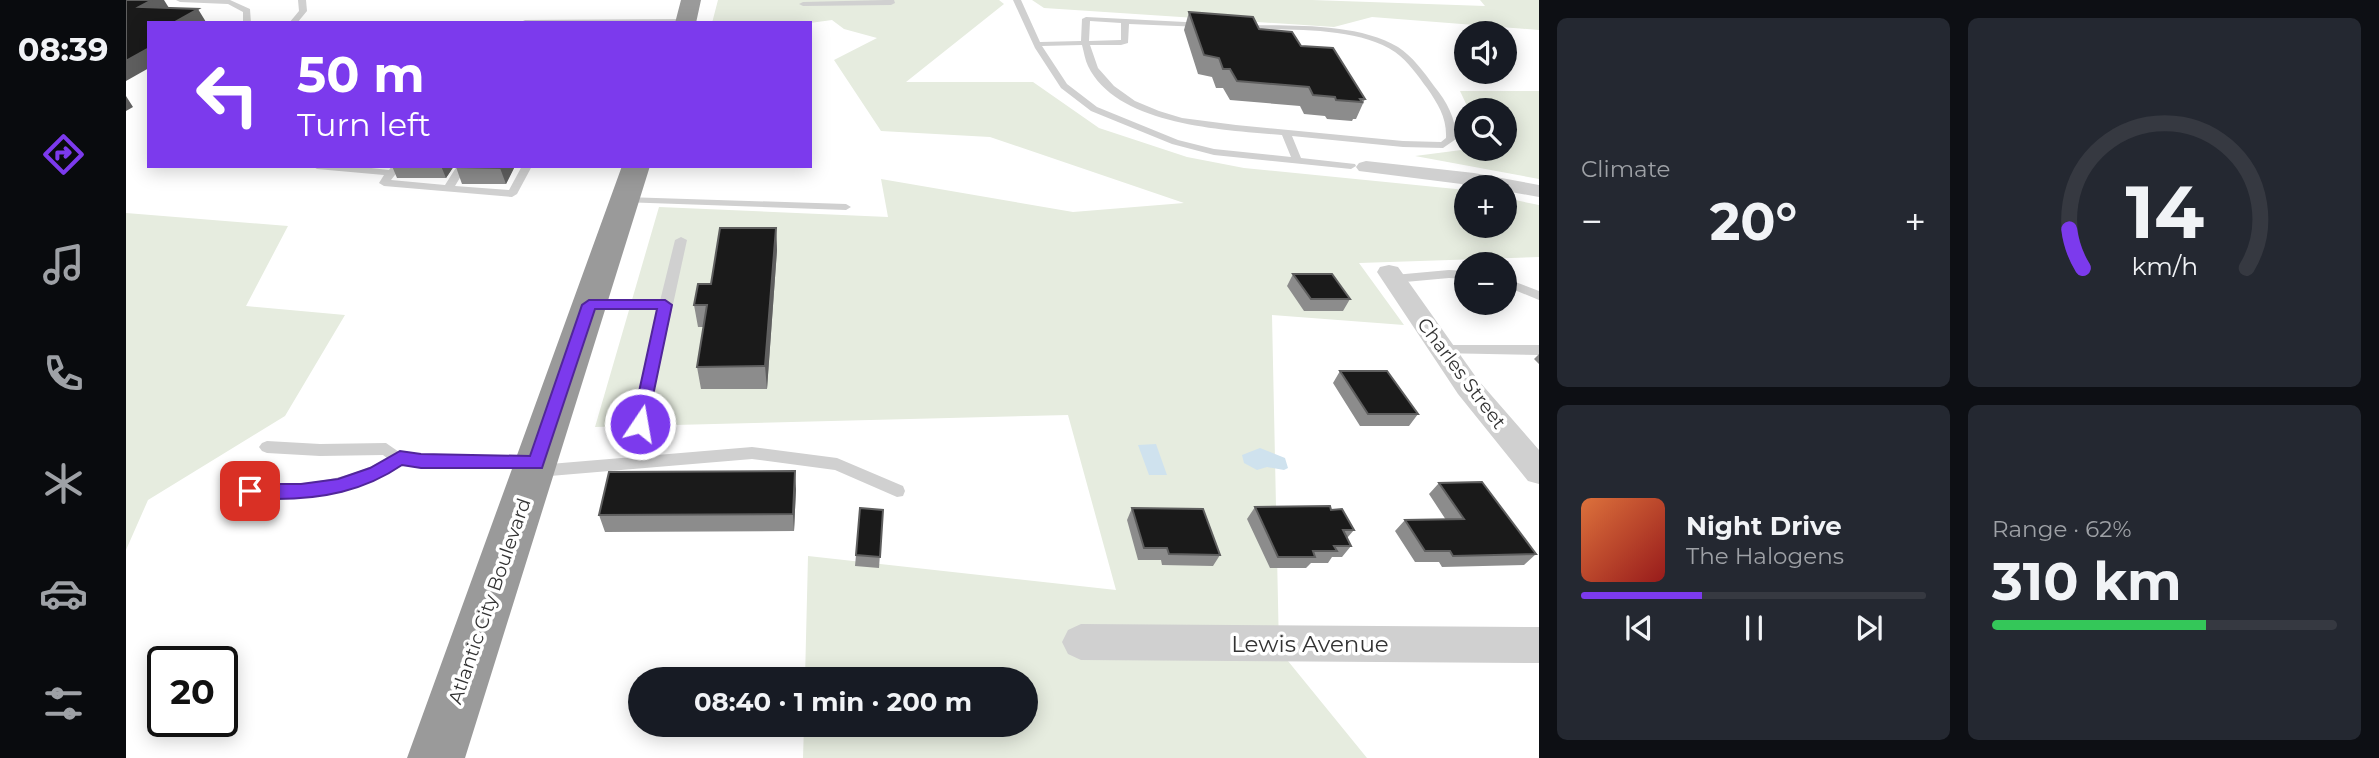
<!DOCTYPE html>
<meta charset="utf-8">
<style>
:root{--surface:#171b24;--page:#242831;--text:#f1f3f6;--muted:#9ea1a6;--line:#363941;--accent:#7c3aed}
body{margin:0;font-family:Montserrat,sans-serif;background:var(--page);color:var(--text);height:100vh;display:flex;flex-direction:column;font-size:26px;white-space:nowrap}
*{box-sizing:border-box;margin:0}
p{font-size:23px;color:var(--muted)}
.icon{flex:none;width:38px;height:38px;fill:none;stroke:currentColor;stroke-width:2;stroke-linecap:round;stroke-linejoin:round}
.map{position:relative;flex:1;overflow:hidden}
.details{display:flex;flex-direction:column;gap:18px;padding:18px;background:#0d0f14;width:840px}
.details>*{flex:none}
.hud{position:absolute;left:21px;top:21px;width:665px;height:147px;border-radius:0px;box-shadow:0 4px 18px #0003;background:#7c3aed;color:#fff;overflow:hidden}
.controls{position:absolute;left:1328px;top:21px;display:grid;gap:14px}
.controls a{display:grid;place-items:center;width:63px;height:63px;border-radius:50%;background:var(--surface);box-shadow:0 4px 18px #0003;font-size:35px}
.speed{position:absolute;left:21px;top:646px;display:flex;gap:14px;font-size:35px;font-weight:700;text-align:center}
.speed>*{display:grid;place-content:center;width:91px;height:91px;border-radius:50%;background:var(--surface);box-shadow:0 4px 18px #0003;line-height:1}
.speed .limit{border:4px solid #111;border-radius:10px;background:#fff;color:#111}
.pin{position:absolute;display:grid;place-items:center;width:60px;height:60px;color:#fff;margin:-30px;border-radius:14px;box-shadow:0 4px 10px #0006}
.me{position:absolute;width:77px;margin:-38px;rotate:12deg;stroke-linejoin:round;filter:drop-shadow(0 0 5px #0008)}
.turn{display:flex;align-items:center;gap:24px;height:147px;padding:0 35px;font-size:32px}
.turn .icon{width:91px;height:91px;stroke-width:2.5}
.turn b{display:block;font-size:49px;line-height:60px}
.big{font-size:52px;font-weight:700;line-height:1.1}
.details .card{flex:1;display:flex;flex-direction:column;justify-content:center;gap:10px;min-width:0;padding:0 24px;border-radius:10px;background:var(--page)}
.details .dial{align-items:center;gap:0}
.dial svg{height:182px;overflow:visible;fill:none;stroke:var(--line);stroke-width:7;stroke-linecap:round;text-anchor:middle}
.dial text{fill:var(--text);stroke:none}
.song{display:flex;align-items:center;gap:21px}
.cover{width:84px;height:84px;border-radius:10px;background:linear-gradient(135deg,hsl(20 70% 55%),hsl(0 70% 35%))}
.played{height:7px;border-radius:4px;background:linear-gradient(90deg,var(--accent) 35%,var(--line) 35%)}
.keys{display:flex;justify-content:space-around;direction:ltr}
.heat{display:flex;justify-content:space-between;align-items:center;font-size:38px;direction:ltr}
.charge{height:10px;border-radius:5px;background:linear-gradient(90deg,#34c759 62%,var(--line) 0)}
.details .tiles{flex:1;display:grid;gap:18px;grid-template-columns:repeat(2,1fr)}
.trip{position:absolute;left:502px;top:667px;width:410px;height:70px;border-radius:35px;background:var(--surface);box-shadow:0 4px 18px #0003;font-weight:700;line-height:70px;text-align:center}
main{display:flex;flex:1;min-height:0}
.menu{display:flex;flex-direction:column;width:126px;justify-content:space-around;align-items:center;background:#090b0e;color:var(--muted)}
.menu .icon{width:49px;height:49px}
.menu .current{color:var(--accent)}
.menu b{font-size:32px;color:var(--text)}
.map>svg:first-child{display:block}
.green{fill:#e6ecdf}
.water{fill:#cfe2ee}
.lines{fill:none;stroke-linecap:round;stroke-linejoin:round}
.lane{fill:#d0d0d0;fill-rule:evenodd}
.street{fill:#d0d0d0;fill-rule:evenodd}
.highway{fill:#9a9a9a;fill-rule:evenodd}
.wall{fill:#8c8c8c}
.shaded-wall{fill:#5f5f5f}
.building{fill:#1a1a1a;stroke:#5f5f5f;stroke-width:2}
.route{fill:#7c3aed;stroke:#51269a;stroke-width:2}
.labels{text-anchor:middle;stroke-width:7;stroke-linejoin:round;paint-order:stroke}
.street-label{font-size:19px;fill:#333;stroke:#fff}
.near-street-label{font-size:23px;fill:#333;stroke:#fff}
</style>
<main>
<nav class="menu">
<b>08:39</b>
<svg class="icon current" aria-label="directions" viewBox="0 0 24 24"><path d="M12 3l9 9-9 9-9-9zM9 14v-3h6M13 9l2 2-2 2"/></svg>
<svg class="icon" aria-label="music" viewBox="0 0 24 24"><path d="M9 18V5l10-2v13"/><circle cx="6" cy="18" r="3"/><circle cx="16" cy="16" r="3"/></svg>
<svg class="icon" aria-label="phone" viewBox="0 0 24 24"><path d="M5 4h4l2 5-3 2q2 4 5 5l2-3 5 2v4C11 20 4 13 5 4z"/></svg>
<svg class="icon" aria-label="climate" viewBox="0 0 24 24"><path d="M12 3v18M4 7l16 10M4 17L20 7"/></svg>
<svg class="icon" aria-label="car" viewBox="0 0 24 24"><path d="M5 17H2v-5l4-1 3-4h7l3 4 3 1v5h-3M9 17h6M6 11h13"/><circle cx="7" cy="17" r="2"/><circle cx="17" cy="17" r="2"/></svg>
<svg class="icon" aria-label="filters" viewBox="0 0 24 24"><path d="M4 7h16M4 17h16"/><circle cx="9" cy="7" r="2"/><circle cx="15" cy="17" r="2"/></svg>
</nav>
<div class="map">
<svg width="1413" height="758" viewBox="0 0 1413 758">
<rect width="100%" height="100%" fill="#fff"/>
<!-- green -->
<path class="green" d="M592 0H873L878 4 780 82H907L973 128 1061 157 1118 168 1340 190V226H1379V198L1413 205V257L1233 263 1278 325 1146 315 1153 650 1241 758H677L678 725 900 724V679H679L682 556 990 590 942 415 469 427 533 207 762 217 755 179 947 212 1058 203 864 137 755 131 708 60 751 38 718 29 706 20 684 23H586Z
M906 0H1186L1359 6 1354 0H1413V30L1246 17 1208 27 918 8Z
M1334 91H1413V179L1289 156 1343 149H1379V110H1343Z
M0 213 162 226 120 306 219 315 159 416 22 500 0 550Z"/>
<!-- water -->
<path class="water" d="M1030 444 1041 475H1023L1012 445Z
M1134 448 1159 458 1162 468 1158 470 1141 467 1131 470 1118 463 1116 455Z"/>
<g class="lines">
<!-- lane -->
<path class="lane" d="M50 0H104L124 9 125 23H117V12L102 4 54 2Z
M172 0H180L181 11 171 23H163L173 11Z
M760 0H768L769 3 765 5 677 6 673 4 677 2Z
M887 0H895L914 42 955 41 956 19 960 17 1079 23V27H1076L1003 24 1002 43 995 45H964L972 68 988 86 1009 101 1033 111 1056 118 1110 125 1277 141 1315 142 1320 138C1321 118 1312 104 1301 88 1292 76 1282 61 1269 52 1231 26 1159 30 1114 29L1110 27 1114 25C1161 26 1230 22 1272 47 1286 56 1298 72 1308 86 1321 102 1330 118 1330 139L1317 148 1277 147 1166 136 1175 158 1229 164 1230 166 1225 169 1088 155 1046 144 965 111 935 88 909 48ZM964 21 995 23V40L963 41ZM956 45C958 52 959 60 962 66 991 126 1099 130 1156 135L1165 157 1088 149 1052 140 971 107 941 84 916 46Z
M560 19 564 21 563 23 395 22 399 20Z
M186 166H227L263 170 266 166H276L265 180 319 185 331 166H341L329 186 383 190 396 166H406L391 194 386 197 258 186 253 183 258 175 191 169Z
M499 197 720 204 725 207 720 210 495 202 494 200Z
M555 237 561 240 521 424 519 428H509L507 424 532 309H465L459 305 465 301H534L549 240Z
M1323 270 1340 271V279L1323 278 1268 283 1262 279 1268 275Z
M1379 278 1413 291V300L1379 286Z
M1317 345H1413V355L1312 353 1310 350 1312 347Z
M141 441 194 444 260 443 273 452 295 455 405 457 410 459 412 465 626 447 711 458 777 486 779 491 777 496 771 497 709 470 626 459 412 477 406 475 405 469 295 467 276 464 243 482 202 494 165 497 118 496 116 491 118 486 124 485C172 485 218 483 261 458L257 455 194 456 141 453 136 451 133 447 136 443Z"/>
<!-- street -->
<path class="street" d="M1240 161 1348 173 1413 185V197L1379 191V187H1359L1233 171 1230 167 1233 163Z
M1263 265 1272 267 1352 380 1413 450V484L1402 481 1332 394 1251 272 1254 267Z
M955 624 1413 627V663L955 660 942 654 936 642 942 630Z"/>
<!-- highway -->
<path class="highway" d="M555 0H575L570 23H549Z
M496 166H524L339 758H281Z"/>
</g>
<!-- wall -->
<path class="wall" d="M1063 12 1133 29 1175 46 1239 99 1230 119H1227L1226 121 1201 119 1199 116 1178 114 1174 106 1104 100 1097 88H1090L1086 77 1072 74 1058 30Z
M266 166H328L320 178H271Z
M389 166 380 184H336L330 167Z
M650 228 651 250 641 389H575L571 367 578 327H572L568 305 585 284Z
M1167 274 1224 299 1217 311H1178L1161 286Z
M1413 354V364L1408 359Z
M1214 371 1292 414 1283 426H1234L1207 383Z
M1313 483 1410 554 1398 565 1316 567 1313 562H1289L1269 531 1279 520H1320L1303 494Z
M670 489 668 531 479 532 473 515Z
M1129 507 1205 510 1228 530 1221 538 1225 546 1216 557H1206L1202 563H1185L1180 568H1144L1121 519Z
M1006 508 1094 555 1087 566 1036 565 1035 560H1012L1001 520Z
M757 510 753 568 729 566 730 555Z"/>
<!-- shaded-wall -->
<path class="shaded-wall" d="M26 0H38L43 8 13 7Z
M72 9 80 22 79 23H47Z
M23 48V68L0 81V61Z
M0 96 7 107 0 111Z
M315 166H328L320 178Z
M375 166H389L380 184 374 168Z
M650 228 651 250 641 389 639 366Z
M669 471 670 489 668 531 667 514Z"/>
<!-- building -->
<path class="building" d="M0 0H26L13 7 72 9 47 23H23V48L0 61Z
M1063 12 1127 17 1133 29 1166 32 1175 46 1207 48 1239 99H1234L1236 102 1210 100 1209 97 1187 95 1183 87 1111 81 1104 69H1097L1093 58 1078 55Z
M330 166H375L374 168 330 167Z
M594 228H650L639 366 571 367 581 305H568L572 284H585Z
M1167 274H1206L1224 299H1185Z
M1214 371H1261L1292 414H1242Z
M669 471 667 514 473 515 483 472Z
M1356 482 1410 554 1327 556 1324 551H1299L1279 520 1338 519 1313 483Z
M1204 506 1205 510 1216 509 1228 530H1217L1225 546H1208L1211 551H1187L1189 557H1152L1129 507Z
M734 508 757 510 754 557 730 555Z
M1006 508 1077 509 1094 555 1043 554 1041 548H1018Z"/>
<!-- route -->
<path class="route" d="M463 300H539L546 305 520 429 514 431 506 424 531 309H469L416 468H295L276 465C238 491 196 499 150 499 139 499 128 500 117 496L115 491 117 486 124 484H175L212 479 244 468 274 451 295 454 404 456 456 305Z"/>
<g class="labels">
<!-- street labels -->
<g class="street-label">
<text transform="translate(1336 373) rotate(53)" y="7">Charles Street</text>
<text transform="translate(363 601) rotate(-71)" y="7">Atlantic City Boulevard</text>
</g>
<!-- near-street labels -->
<g class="near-street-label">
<text x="1184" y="652">Lewis Avenue</text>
</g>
</g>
</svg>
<div class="controls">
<a><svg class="icon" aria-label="sound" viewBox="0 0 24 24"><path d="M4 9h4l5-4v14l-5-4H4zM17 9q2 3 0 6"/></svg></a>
<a><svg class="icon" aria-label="search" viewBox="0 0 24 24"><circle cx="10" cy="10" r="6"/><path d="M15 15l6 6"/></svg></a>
<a>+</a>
<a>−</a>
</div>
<div class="speed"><div class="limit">20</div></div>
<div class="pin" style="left:124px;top:491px;background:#d93025"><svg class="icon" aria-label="arrive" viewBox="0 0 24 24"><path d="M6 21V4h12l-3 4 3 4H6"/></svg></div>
<svg class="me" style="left:514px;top:424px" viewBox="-20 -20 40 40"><circle r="17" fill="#7c3aed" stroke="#fff" stroke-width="3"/><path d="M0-11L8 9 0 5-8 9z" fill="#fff"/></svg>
<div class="trip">08:40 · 1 min · 200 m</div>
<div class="hud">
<div class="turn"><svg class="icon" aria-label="left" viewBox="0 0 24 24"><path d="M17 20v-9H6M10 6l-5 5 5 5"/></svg><div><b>50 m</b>Turn left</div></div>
</div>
</div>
<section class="details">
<div class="tiles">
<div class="card"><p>Climate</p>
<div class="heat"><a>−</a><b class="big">20°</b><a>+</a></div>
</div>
<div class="card dial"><svg viewBox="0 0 100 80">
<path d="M14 69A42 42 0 1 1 86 69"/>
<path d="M14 69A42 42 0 0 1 8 52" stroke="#7c3aed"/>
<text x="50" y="56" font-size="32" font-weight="700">14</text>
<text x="50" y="72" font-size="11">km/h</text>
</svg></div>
<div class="card">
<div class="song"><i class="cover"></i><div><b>Night Drive</b><p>The Halogens</p></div></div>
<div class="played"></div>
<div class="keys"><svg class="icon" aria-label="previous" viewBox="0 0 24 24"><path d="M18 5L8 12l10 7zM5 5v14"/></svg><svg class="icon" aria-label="pause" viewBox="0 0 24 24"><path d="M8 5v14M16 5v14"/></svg><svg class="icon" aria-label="next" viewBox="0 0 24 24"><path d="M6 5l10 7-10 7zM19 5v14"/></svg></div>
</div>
<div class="card"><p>Range · 62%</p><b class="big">310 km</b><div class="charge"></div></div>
</div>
</section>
</main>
